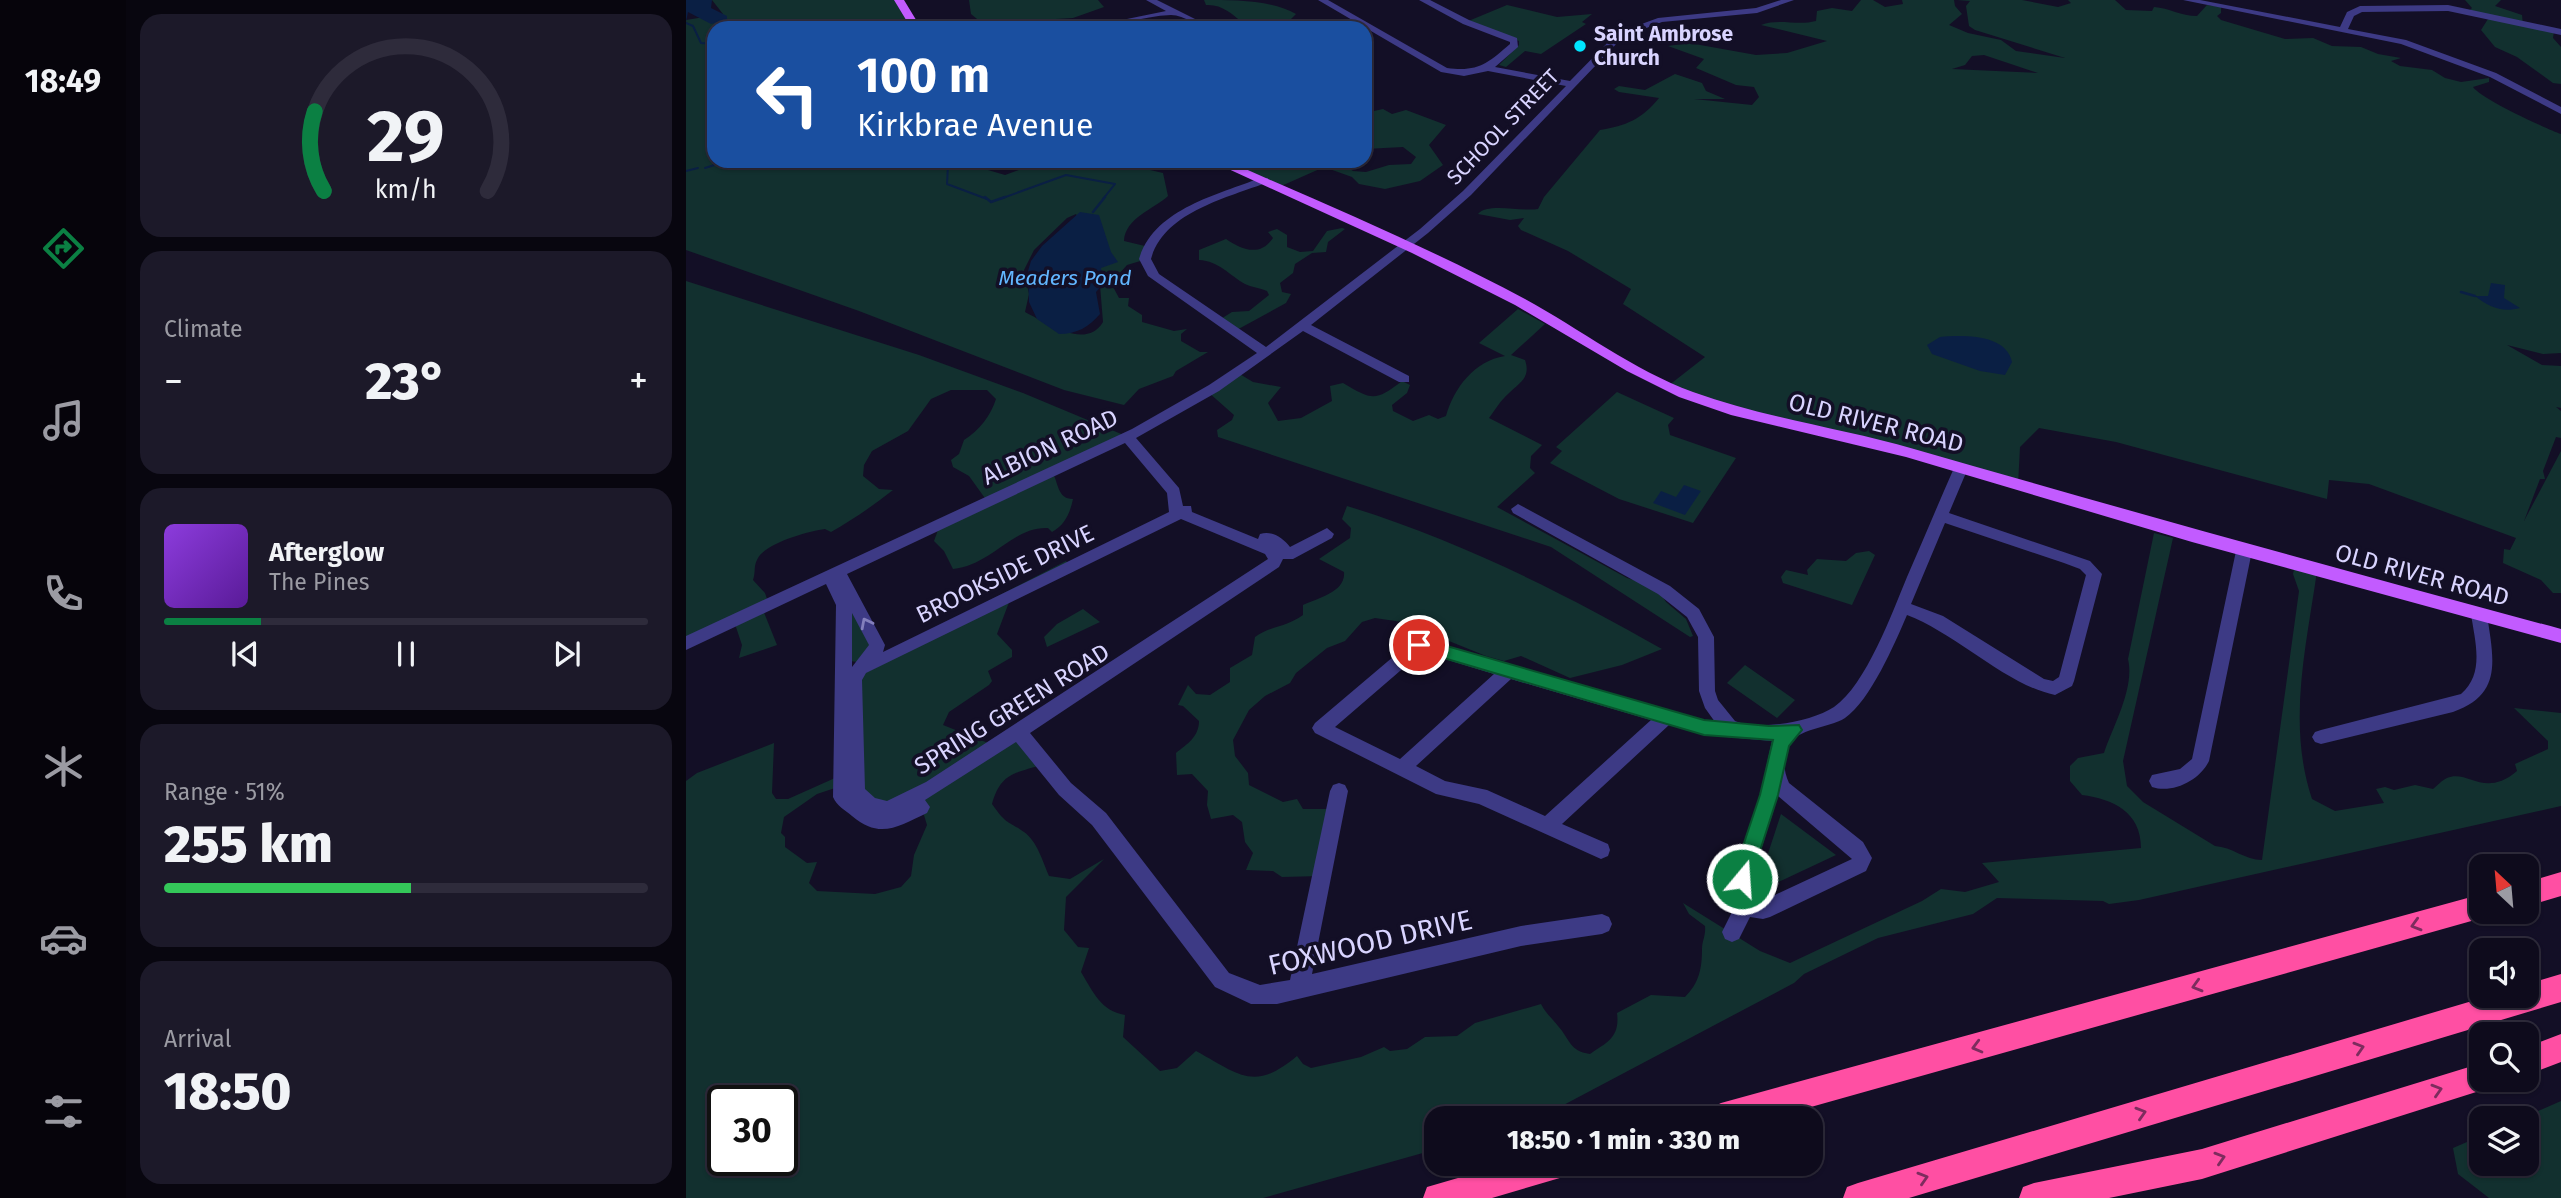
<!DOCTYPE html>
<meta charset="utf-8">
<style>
:root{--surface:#0e0b1c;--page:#1c1929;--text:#f1f3f6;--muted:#9b9ba3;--line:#2e2b3b;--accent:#0b8043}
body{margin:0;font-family:"Fira Sans",sans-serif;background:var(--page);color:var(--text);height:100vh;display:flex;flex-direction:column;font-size:26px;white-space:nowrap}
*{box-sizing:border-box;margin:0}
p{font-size:23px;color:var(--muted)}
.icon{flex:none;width:38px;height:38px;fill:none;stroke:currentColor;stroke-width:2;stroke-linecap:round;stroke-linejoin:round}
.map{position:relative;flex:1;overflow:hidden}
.details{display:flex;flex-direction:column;gap:14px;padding:14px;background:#08060f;width:560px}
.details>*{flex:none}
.guide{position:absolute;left:21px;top:21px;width:665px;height:147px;border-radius:21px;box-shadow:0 2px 5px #0004,0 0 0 2px var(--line);background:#1a4fa0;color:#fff;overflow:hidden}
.needle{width:46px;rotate:334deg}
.controls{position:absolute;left:1783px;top:854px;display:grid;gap:14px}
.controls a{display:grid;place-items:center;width:70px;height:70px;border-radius:14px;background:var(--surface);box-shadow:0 2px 5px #0004,0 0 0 2px var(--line);font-size:35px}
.speed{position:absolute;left:21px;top:1085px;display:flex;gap:14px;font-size:35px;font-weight:700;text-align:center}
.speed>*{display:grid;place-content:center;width:91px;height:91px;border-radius:50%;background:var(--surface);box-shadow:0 2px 5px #0004,0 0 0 2px var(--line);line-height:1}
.speed .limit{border:4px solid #111;border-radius:10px;background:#fff;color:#111}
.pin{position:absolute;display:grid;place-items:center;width:60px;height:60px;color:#fff;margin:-30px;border:4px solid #fff;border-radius:50%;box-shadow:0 2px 7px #0007}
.me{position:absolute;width:77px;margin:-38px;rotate:18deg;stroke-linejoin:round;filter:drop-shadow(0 0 5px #0008)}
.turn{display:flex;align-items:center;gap:24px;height:147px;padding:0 35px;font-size:32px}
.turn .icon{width:91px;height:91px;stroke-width:2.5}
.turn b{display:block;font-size:49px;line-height:60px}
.big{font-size:52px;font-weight:800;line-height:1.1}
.details .card{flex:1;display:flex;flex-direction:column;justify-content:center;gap:10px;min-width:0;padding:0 24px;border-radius:21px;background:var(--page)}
.details .dial{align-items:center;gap:0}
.dial svg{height:182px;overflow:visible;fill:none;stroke:var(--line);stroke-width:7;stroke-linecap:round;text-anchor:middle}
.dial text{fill:var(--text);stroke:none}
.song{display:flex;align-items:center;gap:21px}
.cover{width:84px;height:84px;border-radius:10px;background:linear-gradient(135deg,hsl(270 70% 55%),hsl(270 70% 35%))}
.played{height:7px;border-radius:4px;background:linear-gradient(90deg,var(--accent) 20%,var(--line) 20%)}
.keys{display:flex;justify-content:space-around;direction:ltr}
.heat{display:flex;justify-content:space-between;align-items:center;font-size:38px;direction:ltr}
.charge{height:10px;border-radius:5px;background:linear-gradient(90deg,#34c759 51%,var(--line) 0)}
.trip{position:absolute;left:738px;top:1106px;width:399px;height:70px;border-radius:21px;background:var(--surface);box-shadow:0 2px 5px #0004,0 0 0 2px var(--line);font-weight:800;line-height:70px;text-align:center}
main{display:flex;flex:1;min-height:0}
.dock{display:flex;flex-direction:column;width:126px;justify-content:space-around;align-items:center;background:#06040b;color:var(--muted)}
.dock .icon{width:49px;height:49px}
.dock .selected{color:var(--accent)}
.dock b{font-size:32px;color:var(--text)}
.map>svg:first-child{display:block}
.green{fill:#12302f;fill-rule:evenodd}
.water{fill:#0a1f44}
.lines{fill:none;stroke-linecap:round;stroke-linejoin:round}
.stream-far1{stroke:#0a1f44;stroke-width:2}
.stream{stroke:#0a1f44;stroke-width:2.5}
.minor{fill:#3d3a85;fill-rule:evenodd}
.major{fill:#c25bff;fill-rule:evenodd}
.highway{fill:#ff4fa3;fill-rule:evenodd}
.oneway{stroke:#837fbc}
.oneway2{stroke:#7d2c5e}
.route{fill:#0b8043;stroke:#07532c;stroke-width:2}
.poi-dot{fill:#00e5ff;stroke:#130f26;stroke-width:2.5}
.labels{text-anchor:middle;stroke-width:7;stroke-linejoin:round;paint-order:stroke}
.far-poi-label{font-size:21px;font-weight:bold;fill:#d9d4ff;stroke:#130f26;text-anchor:start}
.far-street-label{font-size:21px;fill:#d9d4ff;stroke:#130f26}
.far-water-label{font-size:21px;font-style:italic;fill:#62b6ff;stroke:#130f26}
.street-label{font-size:24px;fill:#d9d4ff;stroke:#130f26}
.near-street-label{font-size:28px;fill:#d9d4ff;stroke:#130f26}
</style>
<main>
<nav class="dock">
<b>18:49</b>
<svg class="icon selected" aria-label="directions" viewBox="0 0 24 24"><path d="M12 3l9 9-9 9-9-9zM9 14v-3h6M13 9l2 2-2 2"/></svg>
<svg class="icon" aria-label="music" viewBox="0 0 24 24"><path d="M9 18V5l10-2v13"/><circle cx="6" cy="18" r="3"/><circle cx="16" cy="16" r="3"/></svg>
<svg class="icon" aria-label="phone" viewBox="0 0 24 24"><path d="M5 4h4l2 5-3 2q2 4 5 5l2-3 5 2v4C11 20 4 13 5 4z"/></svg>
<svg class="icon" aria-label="climate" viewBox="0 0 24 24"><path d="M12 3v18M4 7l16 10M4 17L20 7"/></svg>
<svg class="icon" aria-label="car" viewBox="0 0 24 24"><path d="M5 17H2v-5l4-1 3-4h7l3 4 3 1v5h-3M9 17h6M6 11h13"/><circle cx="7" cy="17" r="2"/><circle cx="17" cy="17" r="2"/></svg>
<svg class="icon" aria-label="filters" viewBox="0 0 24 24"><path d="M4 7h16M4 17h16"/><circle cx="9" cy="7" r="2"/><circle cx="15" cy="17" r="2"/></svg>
</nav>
<section class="details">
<div class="card dial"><svg viewBox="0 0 100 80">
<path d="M14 69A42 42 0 1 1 86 69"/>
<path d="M14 69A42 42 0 0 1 10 34" stroke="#0b8043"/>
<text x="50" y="56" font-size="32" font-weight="700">29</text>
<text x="50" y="72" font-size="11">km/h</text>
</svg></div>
<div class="card"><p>Climate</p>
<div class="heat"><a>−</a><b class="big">23°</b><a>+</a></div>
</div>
<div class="card">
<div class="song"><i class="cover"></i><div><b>Afterglow</b><p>The Pines</p></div></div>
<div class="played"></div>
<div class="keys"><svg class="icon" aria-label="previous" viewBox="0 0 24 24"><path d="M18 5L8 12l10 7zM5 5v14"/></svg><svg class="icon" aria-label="pause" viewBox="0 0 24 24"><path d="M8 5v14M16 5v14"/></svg><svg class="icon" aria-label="next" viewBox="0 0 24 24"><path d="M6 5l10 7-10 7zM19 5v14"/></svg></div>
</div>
<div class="card"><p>Range · 51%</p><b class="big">255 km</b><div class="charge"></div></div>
<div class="card"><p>Arrival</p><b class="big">18:50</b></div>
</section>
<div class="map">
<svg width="1875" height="1198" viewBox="0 0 1875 1198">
<rect width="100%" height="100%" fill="#130f26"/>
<!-- green -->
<path class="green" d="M26 0H213L229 19 248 28H28V161H298L295 168 319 175 344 166V161H451L464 170 477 173 482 196C468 209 439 218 438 241L463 247 461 259 441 265 425 283 433 298H443L442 306 456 315V322L488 331 501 329 495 334V341L514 352H522L490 371 487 376 453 389 438 405 378 390 173 311 0 250V20L37 14ZM390 214 413 273 417 322C400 351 359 322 339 312L343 294 338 270 348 250 381 218Z
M283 0H412L418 7 387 18 336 21 302 28 285 14Z
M518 0C548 0 587 0 610 14L605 19 616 25 647 28H547L556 22C546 14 536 4 520 5Z
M1175 0H1187L1199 7 1217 4 1216 0H1268L1269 6 1276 14 1263 25 1282 33 1315 40 1330 51 1379 58 1289 30 1283 26 1280 6 1284 1 1271 0H1336L1372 7 1385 3 1382 0H1429L1440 10 1466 11 1468 7C1483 8 1495 16 1511 16L1521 5 1535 7V13L1531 16 1535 20 1599 39 1627 38 1646 46 1675 47 1692 54 1715 58 1705 61 1714 66 1746 70 1759 78 1775 82 1803 78V82L1787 87C1794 98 1858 128 1875 134V353L1857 354 1821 345 1856 365 1875 366V408L1870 407 1875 411V438L1870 437 1857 471 1859 479H1854L1838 521 1875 451V593H1867L1855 580 1817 563 1818 549 1824 550 1830 538 1683 484 1643 480 1641 499 1430 442 1353 428 1334 447 1332 485 1089 420 982 386 1019 357 937 304 945 289 882 251 835 230 832 226 838 218 824 220 792 214C801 202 837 212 852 209L858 197 914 130C940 126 956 119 973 98L933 92 928 89 933 86 959 90 989 74 1016 83 1020 91 1039 99H1008L1066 105 1073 97 1068 87 1050 85 1010 68 1018 59 982 46 1003 43 1070 55 1101 53 1141 41 1075 25C1093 18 1111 26 1130 21L1131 11 1146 8 1166 11ZM1298 55 1352 73 1266 69 1279 65 1286 56Z
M1779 0H1815L1809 6 1836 15 1837 25 1868 31 1867 38 1875 47V84L1867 83 1831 57 1809 47 1795 30 1802 19 1781 13 1786 8Z
M821 5 871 17 906 14 896 22 900 24 855 54 839 51 820 67 813 65 833 45V41L780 22Z
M697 109 706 114 720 110 760 125 743 145 757 165 734 181 699 189 673 184 666 177 638 167 593 187 555 172 576 161H653L667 171 680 172 703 165 725 164 730 157 717 147 679 149V113Z
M656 228 659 229 642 242 640 252 626 253 609 264 607 273 594 283 596 292 605 294 600 303 547 332 530 322 546 312 563 311 583 295 581 291C574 288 565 287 559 284 543 275 533 261 513 260V250L540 239C556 250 574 257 587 238L582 232 591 229 601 235V247L614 252 627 251 641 231Z
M0 281 233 355 337 393 440 436 366 472C373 483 371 499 387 499 384 513 379 525 366 532L362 528C327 526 306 565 267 569L258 551 248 541 252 530 301 501 283 476 267 467 265 460 273 454 278 440C293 431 305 415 310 399L301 390H265L245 399 222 431 186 451 178 465 177 476 193 489 207 490C187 506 166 520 145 532L139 529C123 531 80 543 72 558 67 566 70 572 67 580L79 593 83 605 77 610 91 645 53 658 56 645 49 624 0 644Z
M832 309 859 324 825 355 839 360C845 378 834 382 822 394 815 400 809 410 803 418L856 445 845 456 844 468 849 473 811 507 941 578 970 587 980 602 1000 619 1007 636 1004 637 865 547 532 437 531 430 546 420 548 415 522 392 552 373 567 382 595 387 582 403 592 421 615 418 646 401 644 386 657 383C686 400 689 402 716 381L724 385 721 393 706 405 707 411 727 421 743 415 752 419 760 416C768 388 788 361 819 356L793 343Z
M931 392 988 418 982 425 984 435 1050 458 1007 523 933 499 864 463 876 451 870 447Z
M661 506C770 539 878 593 976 649L936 665 884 678 835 656 818 661 800 656 716 622 689 618 676 622 659 641 641 648 610 673 604 683 579 696 563 710 547 740 549 756 562 773 563 785 597 802 611 799 617 809H647L635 876 596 877 587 871 560 870 567 853 559 842 556 822 547 815 525 819 521 805 522 791 506 774 491 775 490 753C501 744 513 737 513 721L497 706 492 705 502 685 510 694 524 695 544 682V668L566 655 569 637C584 626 601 627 617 615V605C632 598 660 592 658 572L633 559 664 538 665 528 656 519Z
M1468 533 1487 538 1437 761 1441 786 1457 802 1529 846C1546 847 1559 860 1576 860L1613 591 1607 574 1609 565 1631 571C1620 648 1601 724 1626 799L1649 811 1698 803 1690 789 1699 787 1708 790 1729 785 1747 789C1751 786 1756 780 1761 778 1782 769 1798 799 1831 771L1829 764 1862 749V741L1828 708 1875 713V806L1453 900 1423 904 1417 901 1311 898 1287 914 1192 938 1118 974 1108 983 853 1118H751V1149L577 1198H0V781L11 773 88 743 86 793 90 799H102L158 774 156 676 380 561 384 567 325 597 311 634 326 650V657L302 671 306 681 303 685 263 712 257 725 302 743 336 732 359 764C330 773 315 772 306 804 321 825 319 819 338 832 351 841 357 862 363 876L384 879 418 859 380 897 378 930 392 947 403 948 395 972C407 992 415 1011 439 1015L437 1037 474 1071 491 1068 510 1051C554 1075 568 1092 611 1056L617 1064 625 1068 675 1057 698 1047 704 1051 721 1049 739 1037 771 1036 789 1023 855 1004C860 1014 866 1018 872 1026 884 1039 883 1051 904 1054 922 1042 934 1037 931 1013L965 995 999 997C1013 983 1016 969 1016 949 1016 941 1020 935 1019 926L1003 914 997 903 1074 951 1104 963 1236 901 1255 889 1279 892 1313 882 1296 863 1455 848C1455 812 1427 799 1396 795L1384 781V766L1392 758 1418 753C1427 726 1449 688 1442 659ZM158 785 218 812 234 802 241 825 228 855 225 876 215 887 189 894 131 891 123 883 131 862 121 863 99 847V837L95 833 98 817 131 794ZM37 1101H96V1160H37Z
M1183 551 1189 555 1166 605 1097 583 1095 577 1100 570 1122 575 1121 570 1131 559 1160 561 1170 553Z
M162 589 191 645 171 662 164 661Z
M397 609 414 622 361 647 358 637 371 624Z
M1059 665 1109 700 1091 718 1041 683Z
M1095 814 1150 855 1069 893Z
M1875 1101V1198H1803L1772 1174 1767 1148 1795 1136 1796 1164H1841V1118H1836Z"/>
<!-- water -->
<path class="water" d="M0 0H26L25 8 41 16V20L25 24 2 12 0 22Z
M394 212 413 215 425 252 432 262 415 268 417 284 410 292 414 314C403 327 391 334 373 334L351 319 343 302 342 271 345 261 356 246Z
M1805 283 1819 285 1818 298 1834 308C1816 313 1803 307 1789 296H1802Z
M1254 337C1278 335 1320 334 1326 362L1319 375 1294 371 1246 354 1241 345Z
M998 485 1015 491 999 515 967 503 975 491 990 497Z"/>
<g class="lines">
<!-- stream-far1 -->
<path class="stream-far1" d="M0 23 7 26 15 43 28 44
M256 161 262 165 261 184 301 199
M19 168 41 161
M0 171 12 168
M314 199 380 175 429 184 417 199"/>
<!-- stream -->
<path class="stream" d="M299 197 305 202 319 197
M407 212 419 197
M1775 292 1789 296"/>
<!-- minor -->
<path class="minor" d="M460 0H471L527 28C511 28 499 15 485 15 456 16 427 28 397 28L480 11Z
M632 0H642L761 68C792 72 801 64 824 44V42L777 24 733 0H744L783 20 831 38 832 47 809 67 884 81 931 33 972 18 1070 8 1095 0H1108L1071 13 976 22 937 37 785 195 742 233 625 325 723 376V382H713L617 331 533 391 450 438 493 488 497 506H505L506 512 572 539 574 534C586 530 597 538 604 547L641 528 648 534 646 538 607 559H597L593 567 344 733 385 783 420 813 543 973 574 985 604 980 644 791 647 785 653 783 659 785 662 791 626 974 835 926 916 914 923 917 926 924 923 931 916 934 835 946 591 1004H565L529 987 406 825 373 795 330 742 239 800 244 807 241 813C213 826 194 840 166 816 159 810 151 806 147 797L150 605 140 584 0 650V636L446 429 523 385 571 353 462 276 453 259C468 209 531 195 574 178H582V182C541 198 478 212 465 259L473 274 580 347 734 229 777 191 880 86 802 71 778 76 755 72ZM439 443 481 493 483 512 197 652 199 645 161 574ZM495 519 579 554 582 559 240 782 201 801 189 798 179 789 176 680 180 673ZM166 613 183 645 166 667Z
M1497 0H1514L1654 27 1661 12 1674 6 1762 5 1875 29V35L1762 11 1676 12 1668 16 1662 29 1720 40 1810 73 1875 107V114L1804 77 1715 44Z
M1275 463 1282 468 1263 513 1404 561 1416 574 1388 681 1386 686 1369 695C1320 685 1271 634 1221 615 1209 643 1184 701 1159 718 1142 729 1111 727 1102 747 1096 759 1098 772 1103 783L1177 842 1186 858 1180 871 1084 917 1077 919 1064 917 1053 939 1046 942 1039 939 1036 932 1049 906 1043 887 1074 795 1086 741 1018 735 983 725 876 824 922 844 924 850 922 856 915 859 793 804 750 794 629 733 626 728 629 723 727 640 733 638 1018 721 1029 722 1019 708 1013 691 1012 637 1001 617 972 594 827 513 825 509 832 504 984 586 1013 609 1028 637 1029 691 1032 700 1049 721C1074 731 1125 722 1148 707 1180 685 1206 613 1221 577 1237 541 1252 504 1268 468ZM1259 523 1378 563 1394 569 1400 575 1373 677 1367 681 1358 679 1257 616 1225 604ZM736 652 808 674 714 759 649 727ZM825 679 965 720 859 816 801 790 759 781 730 766ZM1092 796 1166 859 1076 901 1064 894 1063 887Z
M1558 545 1566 551 1523 761C1514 780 1487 794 1466 787L1463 781 1466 775 1494 769 1506 759 1550 551Z
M1793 608 1799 610 1801 614C1807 658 1818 694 1767 712L1635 744 1629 742 1626 737 1629 732 1635 730 1775 694C1799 673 1789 642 1785 614L1787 610Z"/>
<!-- major -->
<path class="major" d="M208 0H218L235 28H225Z
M525 161H541C641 205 742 247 839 299 894 329 947 370 1007 392 1079 418 1155 428 1228 449 1443 511 1659 571 1875 629V643L1506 542 1220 457 1045 415 993 397 941 371 829 305 726 253Z"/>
<!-- highway -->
<path class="highway" d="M1875 872V896L1841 906V882Z
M1796 894V912H1807L1796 918 1086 1118H1020L1025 1108 1035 1103Z
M1875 974V1002L1223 1198H1157L1161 1187 1172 1183 1803 996H1841V984Z
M1875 1034V1062L1841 1075V1047Z
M1796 1063V1080H1809L1806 1087 1516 1179 1423 1198H1333L1337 1187 1348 1183 1516 1149Z
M820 1164H888L884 1175 806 1198H737L741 1187Z"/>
</g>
<!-- one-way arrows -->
<defs><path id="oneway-chevron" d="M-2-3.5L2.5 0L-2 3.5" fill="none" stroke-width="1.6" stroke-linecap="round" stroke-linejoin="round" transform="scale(1.75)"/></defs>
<use class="oneway" href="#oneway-chevron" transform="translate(180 623) rotate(-117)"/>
<g class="oneway2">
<use href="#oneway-chevron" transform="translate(1730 925) rotate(164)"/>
<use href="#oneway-chevron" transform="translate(1511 986) rotate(164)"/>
<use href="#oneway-chevron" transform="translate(1291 1047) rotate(165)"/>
<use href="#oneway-chevron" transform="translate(1673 1048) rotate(-17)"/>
<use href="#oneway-chevron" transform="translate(1751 1090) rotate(-17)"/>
<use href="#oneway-chevron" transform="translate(1455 1113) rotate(-17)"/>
<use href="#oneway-chevron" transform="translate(1534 1158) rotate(-17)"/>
<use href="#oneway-chevron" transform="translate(1237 1178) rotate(-17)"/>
</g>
<!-- route -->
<path class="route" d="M733 638 1018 720 1083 726 1113 725 1116 730 1103 746 1092 795 1063 885 1056 888 1049 885 1046 879 1074 795 1087 740 1018 735 727 649 725 645Z"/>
<!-- markers -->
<circle class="poi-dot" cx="894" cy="46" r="7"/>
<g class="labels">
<!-- far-poi labels -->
<g class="far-poi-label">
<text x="908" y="41">Saint Ambrose<tspan x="908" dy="24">Church</tspan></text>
</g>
<!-- far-street labels -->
<g class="far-street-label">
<text transform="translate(817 127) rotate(-46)" y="7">SCHOOL STREET</text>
</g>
<!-- far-water labels -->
<g class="far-water-label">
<text x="379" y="285">Meaders Pond</text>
</g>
<!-- street labels -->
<g class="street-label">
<text transform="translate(1190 423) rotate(14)" y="8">OLD RIVER ROAD</text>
<text transform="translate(364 447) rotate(-25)" y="8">ALBION ROAD</text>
<text transform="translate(319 574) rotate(-26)" y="8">BROOKSIDE DRIVE</text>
<text transform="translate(1736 575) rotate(15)" y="8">OLD RIVER ROAD</text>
<text transform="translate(326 709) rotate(-32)" y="8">SPRING GREEN ROAD</text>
</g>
<!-- near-street labels -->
<g class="near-street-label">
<text transform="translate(684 942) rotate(-13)" y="10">FOXWOOD DRIVE</text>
</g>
</g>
</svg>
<div class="controls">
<a><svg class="needle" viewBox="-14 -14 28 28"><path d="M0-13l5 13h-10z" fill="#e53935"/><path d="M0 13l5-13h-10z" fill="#9b9ba3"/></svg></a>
<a><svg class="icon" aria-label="sound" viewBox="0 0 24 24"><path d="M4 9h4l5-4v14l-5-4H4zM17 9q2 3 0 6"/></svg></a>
<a><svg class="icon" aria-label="search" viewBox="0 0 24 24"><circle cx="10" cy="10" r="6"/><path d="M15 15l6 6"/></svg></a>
<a><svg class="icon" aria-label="layers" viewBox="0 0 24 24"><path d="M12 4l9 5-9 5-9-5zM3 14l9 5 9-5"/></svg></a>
</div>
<div class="speed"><div class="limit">30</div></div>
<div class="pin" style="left:733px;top:645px;background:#d93025"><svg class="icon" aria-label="arrive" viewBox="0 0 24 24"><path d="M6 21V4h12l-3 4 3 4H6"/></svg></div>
<svg class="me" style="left:1056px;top:879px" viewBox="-20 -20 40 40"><circle r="17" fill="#0b8043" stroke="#fff" stroke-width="3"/><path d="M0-11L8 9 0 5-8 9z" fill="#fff"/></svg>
<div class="trip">18:50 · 1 min · 330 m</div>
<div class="guide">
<div class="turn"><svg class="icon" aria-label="left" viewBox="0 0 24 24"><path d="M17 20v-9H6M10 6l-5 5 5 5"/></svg><div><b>100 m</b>Kirkbrae Avenue</div></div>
</div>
</div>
</main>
